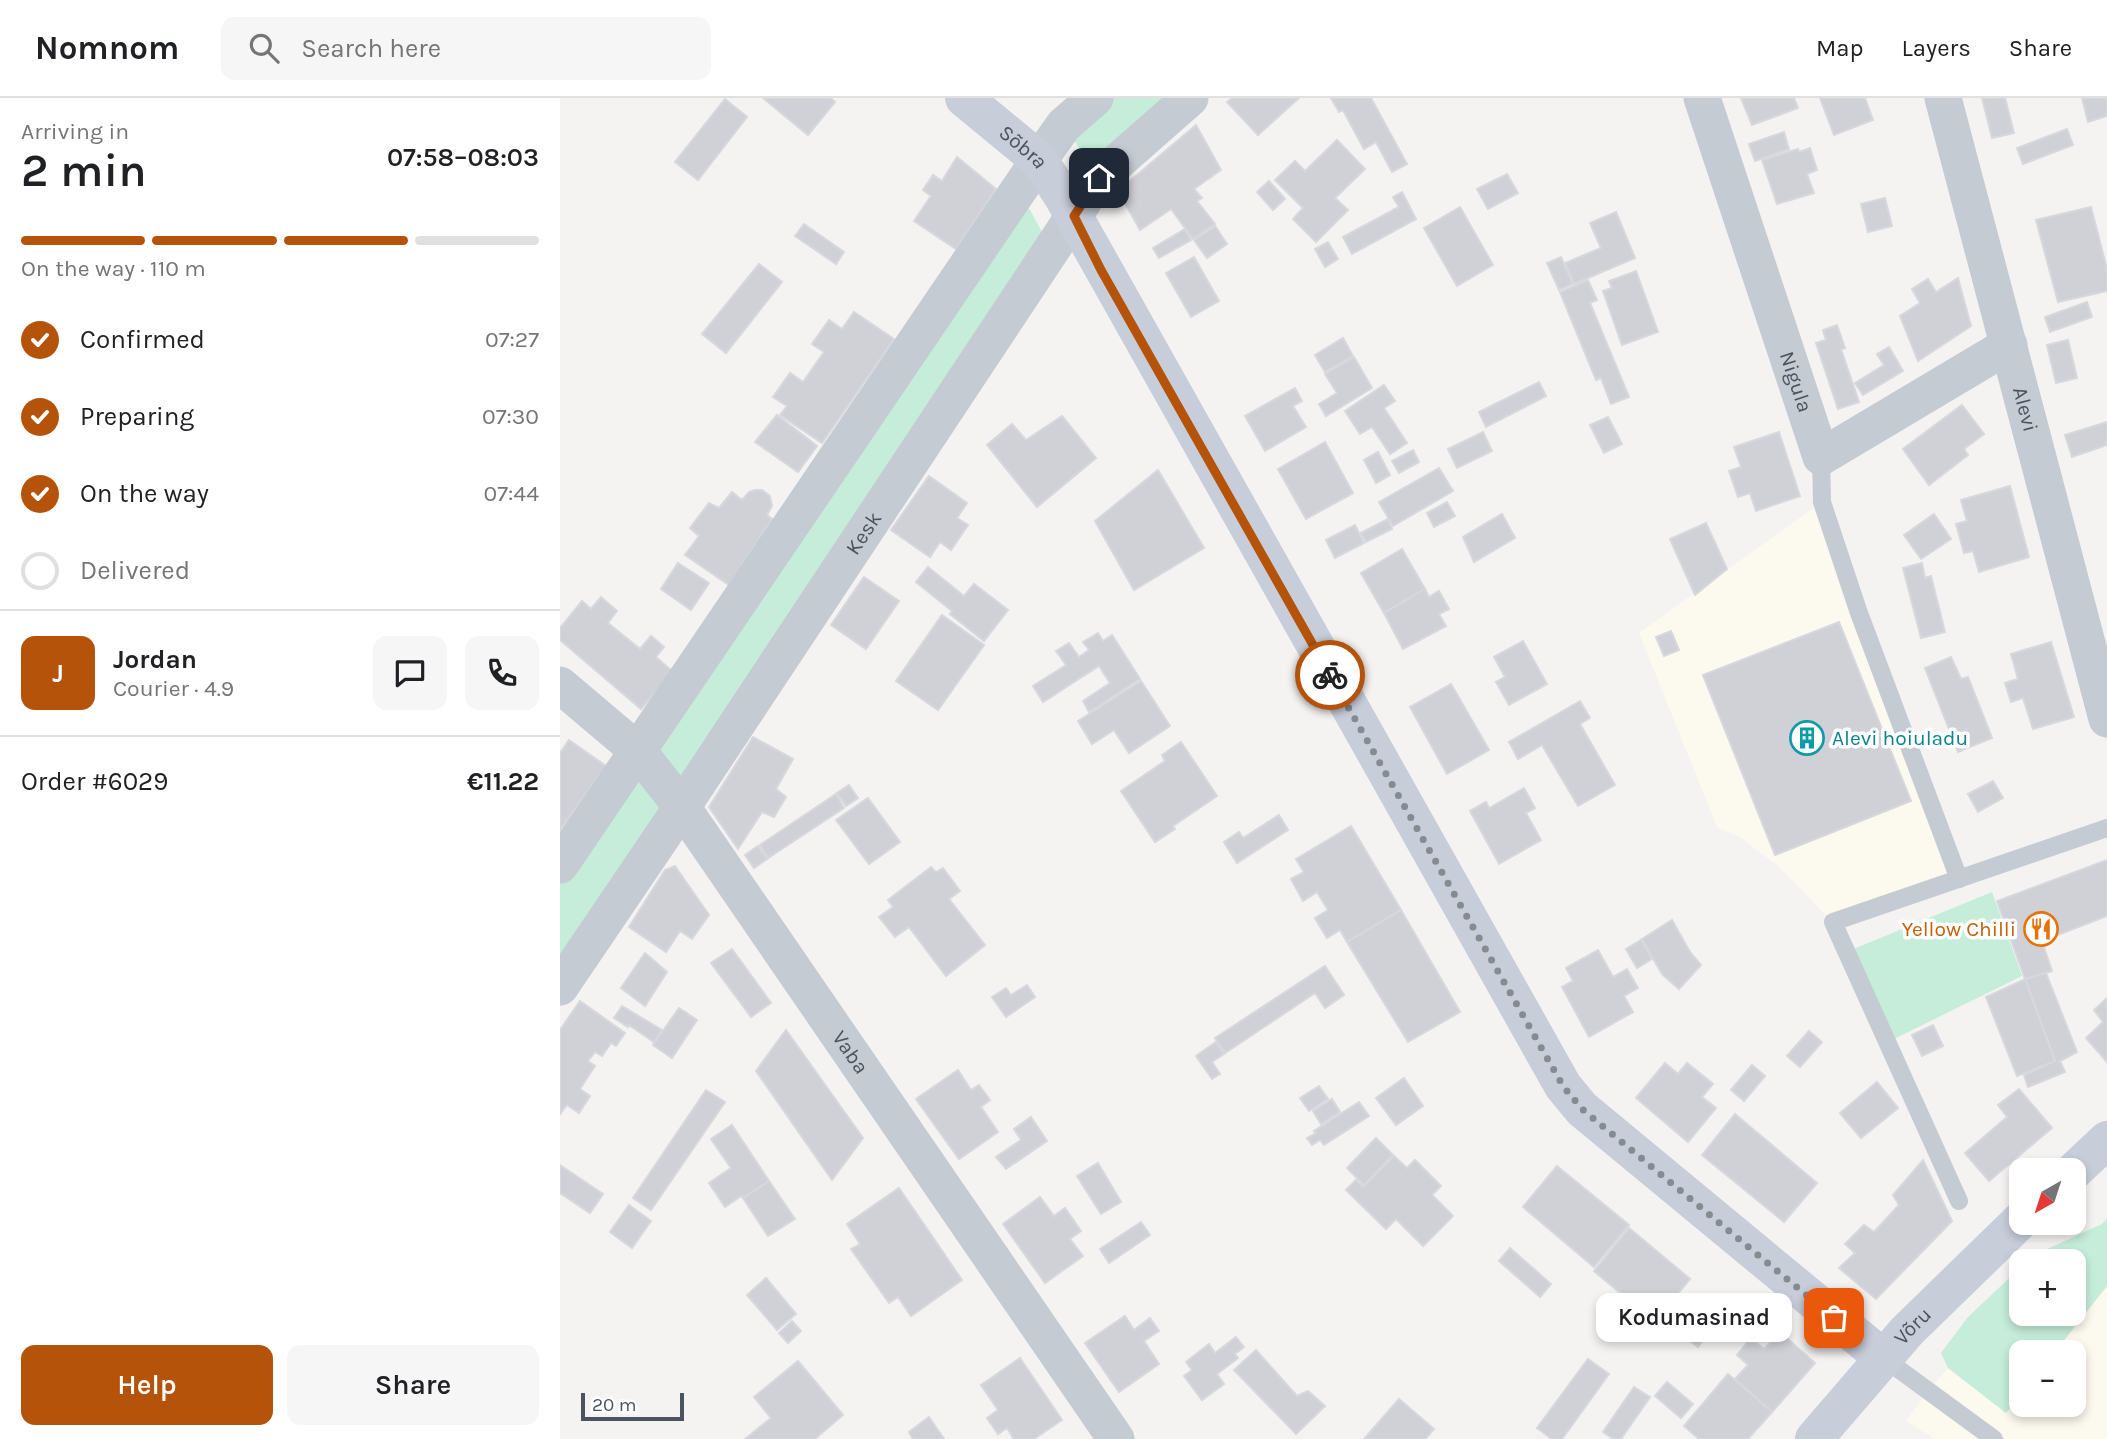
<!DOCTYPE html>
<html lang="en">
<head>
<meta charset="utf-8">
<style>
	:root { --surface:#fff; --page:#f6f6f6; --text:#202124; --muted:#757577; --line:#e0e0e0; --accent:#b45309 }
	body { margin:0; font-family:Karla,sans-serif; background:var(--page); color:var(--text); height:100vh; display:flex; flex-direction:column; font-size:26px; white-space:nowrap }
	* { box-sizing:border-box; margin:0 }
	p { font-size:23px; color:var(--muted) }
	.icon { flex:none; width:38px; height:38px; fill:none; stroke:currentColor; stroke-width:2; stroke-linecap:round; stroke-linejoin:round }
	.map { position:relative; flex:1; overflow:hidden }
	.side { display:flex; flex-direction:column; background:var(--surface); width:560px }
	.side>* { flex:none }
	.needle { width:46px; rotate:219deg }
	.controls { position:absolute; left:1449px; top:1060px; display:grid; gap:14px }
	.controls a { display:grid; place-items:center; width:77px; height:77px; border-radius:14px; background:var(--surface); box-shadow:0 4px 10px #0003; font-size:35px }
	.scale { position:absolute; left:21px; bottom:18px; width:103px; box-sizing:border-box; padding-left:7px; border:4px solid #4b535f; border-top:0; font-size:19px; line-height:24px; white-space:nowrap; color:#4b535f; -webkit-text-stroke:5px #fff; paint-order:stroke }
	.pin { position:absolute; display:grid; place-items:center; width:60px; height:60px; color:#fff; margin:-30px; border-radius:14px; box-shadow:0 4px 10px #0006 }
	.courier { position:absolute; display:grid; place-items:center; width:70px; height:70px; margin:-35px; border:5px solid #b45309; border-radius:50%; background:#fff; color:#222; box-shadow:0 2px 9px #0007 }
	.bubble { position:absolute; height:49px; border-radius:14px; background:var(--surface); box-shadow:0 4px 10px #0003; font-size:23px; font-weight:600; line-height:49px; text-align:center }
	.overview em { font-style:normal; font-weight:600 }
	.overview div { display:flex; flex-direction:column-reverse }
	.overview { display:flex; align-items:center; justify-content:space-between; height:119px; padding:0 21px }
	h1 { font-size:46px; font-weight:600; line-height:52px }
	.bar { display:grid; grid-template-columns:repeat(4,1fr); gap:10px 7px; align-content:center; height:84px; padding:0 21px }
	.bar i { height:9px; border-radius:5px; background:var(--line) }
	.bar .selected { background:var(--accent) }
	.bar p { grid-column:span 4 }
	.line { display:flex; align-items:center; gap:18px; padding:0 21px; border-top:2px solid var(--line) }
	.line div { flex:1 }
	.round { display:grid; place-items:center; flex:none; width:74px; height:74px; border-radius:14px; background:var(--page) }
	ol { padding:0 21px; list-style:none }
	li { display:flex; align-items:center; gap:21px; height:77px }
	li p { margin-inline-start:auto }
	li .icon { padding:7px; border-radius:50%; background:var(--accent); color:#fff; stroke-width:4 }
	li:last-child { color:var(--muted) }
	li i { width:38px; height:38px; border:4px solid var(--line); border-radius:50% }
	.button { display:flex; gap:14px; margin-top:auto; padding:14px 21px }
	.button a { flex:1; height:80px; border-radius:14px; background:var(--accent); color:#fff; font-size:28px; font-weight:600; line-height:80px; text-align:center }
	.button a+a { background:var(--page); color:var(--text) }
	header { display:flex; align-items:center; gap:42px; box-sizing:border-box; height:98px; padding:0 35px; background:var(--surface); border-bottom:2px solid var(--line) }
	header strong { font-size:33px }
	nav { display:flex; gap:38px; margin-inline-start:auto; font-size:24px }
	.search { width:490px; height:63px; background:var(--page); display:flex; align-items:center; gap:18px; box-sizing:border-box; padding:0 24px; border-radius:14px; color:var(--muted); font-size:26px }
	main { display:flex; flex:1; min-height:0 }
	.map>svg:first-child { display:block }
</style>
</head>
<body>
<header>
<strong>Nomnom</strong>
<div class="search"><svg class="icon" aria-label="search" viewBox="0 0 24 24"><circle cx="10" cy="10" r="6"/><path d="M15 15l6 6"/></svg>Search here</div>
<nav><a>Map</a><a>Layers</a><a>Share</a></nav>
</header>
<main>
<section class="side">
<div class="overview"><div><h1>2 min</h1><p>Arriving in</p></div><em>07:58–08:03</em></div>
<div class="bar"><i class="selected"></i><i class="selected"></i><i class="selected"></i><i></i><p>On the way · 110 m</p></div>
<ol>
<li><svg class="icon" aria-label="check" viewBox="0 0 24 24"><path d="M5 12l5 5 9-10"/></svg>Confirmed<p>07:27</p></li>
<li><svg class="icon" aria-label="check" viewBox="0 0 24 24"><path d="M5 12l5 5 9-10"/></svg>Preparing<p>07:30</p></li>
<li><svg class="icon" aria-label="check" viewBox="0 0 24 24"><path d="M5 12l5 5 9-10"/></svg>On the way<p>07:44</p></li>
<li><i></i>Delivered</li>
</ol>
<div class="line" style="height:126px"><b class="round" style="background:var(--accent);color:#fff">J</b><div><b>Jordan</b><p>Courier · 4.9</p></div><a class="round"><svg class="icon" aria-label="chat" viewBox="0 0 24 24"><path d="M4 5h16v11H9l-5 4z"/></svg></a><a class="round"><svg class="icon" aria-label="phone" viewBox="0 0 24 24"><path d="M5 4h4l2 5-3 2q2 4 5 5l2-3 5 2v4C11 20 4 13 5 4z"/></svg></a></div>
<div class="line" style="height:91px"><div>Order #6029</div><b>€11.22</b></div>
<div class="button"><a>Help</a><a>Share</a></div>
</section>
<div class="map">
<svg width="1547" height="1341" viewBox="0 0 1547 1341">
	<rect width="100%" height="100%" fill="#f4f3f2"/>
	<g fill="#fcf9ef">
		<path d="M1262 404 1399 781 1273 824 1219 769 1180 739 1157 729 1079 535Z"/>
		<path d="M1547 1188V1341H1375L1346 1323 1368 1293 1388 1270 1446 1315 1461 1296V1307H1514V1255H1494Z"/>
	</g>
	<g fill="#c5edd9">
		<path d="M535 0H630L539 80 504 27Z"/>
		<path d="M455 97 470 112 482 134 0 889V767Z"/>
		<path d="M1432 794 1462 878 1332 942 1291 852Z"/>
		<path d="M1547 1120V1188L1494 1255H1461V1296L1446 1315 1388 1270 1381 1255 1408 1219 1461 1169V1216H1514V1164H1466L1472 1158 1542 1126Z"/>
	</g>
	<g fill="#d0d1d6" stroke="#d7d8dd" stroke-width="2">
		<path d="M203 0H271L275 4 248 37Z"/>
		<path d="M672 0H739L698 37 667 4Z"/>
		<path d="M771 0H811L847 66 832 74 816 44 804 51 783 12 779 14Z"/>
		<path d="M1181 0H1234L1238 10 1192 27Z"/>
		<path d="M1260 0H1305L1313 22 1274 37Z"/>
		<path d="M1422 0H1445L1454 35 1432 40Z"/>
		<path d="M1522 0H1547V18L1528 24Z"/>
		<path d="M165 1 187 19 138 82 115 64Z"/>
		<path d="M636 27 661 72 634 91 642 100 637 103 655 126 633 141 611 111 580 132 558 93Z"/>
		<path d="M1507 31 1513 47 1463 66 1457 50Z"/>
		<path d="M1224 34 1229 51 1195 63 1189 46Z"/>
		<path d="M777 42 805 71 775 100 788 112 756 144 733 121 743 110 715 82 735 63 745 73Z"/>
		<path d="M1250 50 1257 72 1247 76 1254 95 1217 106 1202 62 1238 51 1239 54Z"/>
		<path d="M397 59 436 91 396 151 354 123 371 98 363 92 373 77 382 83Z"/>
		<path d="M947 76 958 95 928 111 917 91Z"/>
		<path d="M709 83 725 101 713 112 697 94Z"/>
		<path d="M842 94 856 121 792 156 783 139 839 109 833 99Z"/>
		<path d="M1325 100 1332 128 1308 134 1301 106Z"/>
		<path d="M900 109 933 167 897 188 864 130Z"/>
		<path d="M1531 109 1547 171V193L1498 204 1476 122Z"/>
		<path d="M1056 114 1075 160 1014 186 1005 165 1041 150 1030 125Z"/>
		<path d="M244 126 284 154 276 166 235 138Z"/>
		<path d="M655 128 667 146 647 160 634 142Z"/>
		<path d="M625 131 631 142 599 160 593 150Z"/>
		<path d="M768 144 778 161 765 169 755 151Z"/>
		<path d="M634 159 659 203 631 219 606 175Z"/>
		<path d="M1001 159 1013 186 999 192 987 165Z"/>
		<path d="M199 166 222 184 166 255 142 236Z"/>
		<path d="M1076 173 1098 234 1062 247 1043 193 1052 190 1049 183Z"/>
		<path d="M1398 180 1411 228 1358 263 1340 218 1360 205 1352 191 1368 181 1376 194Z"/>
		<path d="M1028 182 1037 202 1030 205 1069 299 1051 306 1041 280 1036 282 1000 194Z"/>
		<path d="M1527 204 1532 219 1490 234 1485 219Z"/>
		<path d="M294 214 334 241 262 345 220 317 227 308 213 299 230 275 243 284 264 254 252 246 269 222 282 231Z"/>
		<path d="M1277 227 1285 250 1281 251 1299 304 1278 311 1256 245 1266 242 1263 232Z"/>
		<path d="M783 240 793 258 765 274 755 257Z"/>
		<path d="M1508 242 1517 280 1496 285 1487 247Z"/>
		<path d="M1329 249 1343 273 1303 297 1295 285 1324 267 1317 256Z"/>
		<path d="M794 259 812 290 766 318 759 306 777 295 765 276Z"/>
		<path d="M979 284 986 298 926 329 919 314Z"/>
		<path d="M824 287 835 303 824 310 847 345 830 356 812 329 800 336 785 313Z"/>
		<path d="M735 290 742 303 733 308 746 329 705 353 685 318Z"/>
		<path d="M1402 307 1424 336 1404 351 1408 357 1369 387 1343 351Z"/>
		<path d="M217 317 257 348 238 374 195 344Z"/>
		<path d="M502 318 536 360 477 409 427 347 452 326 466 342Z"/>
		<path d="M1048 319 1062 346 1044 355 1030 327Z"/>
		<path d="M1547 324V347L1512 359 1505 337Z"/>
		<path d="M923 334 932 353 897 370 888 351Z"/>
		<path d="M1219 334 1240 398 1196 413 1190 395 1178 399 1169 373 1181 369 1174 349Z"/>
		<path d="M765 344 793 395 746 421 718 371Z"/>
		<path d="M853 352 859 364 839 375 832 363Z"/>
		<path d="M818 354 830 377 816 385 804 362Z"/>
		<path d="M879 370 893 393 833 428 819 404Z"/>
		<path d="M598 372 644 450 574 492 535 423Z"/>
		<path d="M369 378 407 405 397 420 408 427 391 452 380 444 370 459 331 432Z"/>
		<path d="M1450 388 1469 459 1419 474 1413 453 1404 455 1396 426 1407 423 1401 402Z"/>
		<path d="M195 392H202L210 398 212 408 207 417 212 421 169 487 125 457 139 438 130 430 149 405 159 410 172 394 182 402 189 394Z"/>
		<path d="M887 404 895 418 874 429 867 415Z"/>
		<path d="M942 416 955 440 914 464 903 439Z"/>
		<path d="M1374 416 1391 441 1361 461 1344 437Z"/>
		<path d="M828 421 832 431 806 444 801 435Z"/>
		<path d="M1146 425 1167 471 1135 497 1110 441Z"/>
		<path d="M795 427 804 445 775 460 766 442Z"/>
		<path d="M842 451 865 491 824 515 801 475Z"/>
		<path d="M118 465 149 485 131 512 101 491Z"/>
		<path d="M1362 465 1365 480 1371 478 1385 534 1361 540 1343 470Z"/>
		<path d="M368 469 404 498 414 486 448 512 424 543 390 516 392 513 356 484Z"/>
		<path d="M304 479 339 503 306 551 271 527Z"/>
		<path d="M865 491 869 499 879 493 889 511 879 516 886 528 843 551 824 515Z"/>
		<path d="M41 499 57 513 48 525 80 551 91 538 104 549 96 559 113 574 81 611 0 542V530L22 503 31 511Z"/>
		<path d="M382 517 424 547 378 612 336 583Z"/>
		<path d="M1279 524 1351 703 1215 757 1143 577Z"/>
		<path d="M1111 533 1119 552 1104 558 1096 539Z"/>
		<path d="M538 535 543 543 552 537 580 581 529 614 523 603 550 585 539 568 483 604 473 588 506 567 496 553 509 545 519 559 529 552 523 544Z"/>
		<path d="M963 543 987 586 949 607 936 584 945 579 934 559Z"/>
		<path d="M1491 544 1514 619 1473 631 1463 600 1451 604 1445 585 1458 581 1451 556Z"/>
		<path d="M1391 559 1401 581 1408 579 1432 640 1398 654 1365 570Z"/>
		<path d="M581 583 610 628 569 655 554 632 532 646 518 623Z"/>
		<path d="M891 586 929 652 887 676 850 609Z"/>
		<path d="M1020 603 1030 620 1020 626 1055 687 1018 708 982 647 958 661 949 644Z"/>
		<path d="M193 639 233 661 216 691 226 699 214 719 202 714 178 751 149 709Z"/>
		<path d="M9 642 46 668 0 732V655Z"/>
		<path d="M621 644 657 698 613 728 615 731 595 744 561 693 605 663 602 657Z"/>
		<path d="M1433 683 1443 700 1418 714 1408 696Z"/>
		<path d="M289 687 298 700 286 708 277 695Z"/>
		<path d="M964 690 975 710 966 715 981 742 939 766 910 713 926 704 929 710Z"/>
		<path d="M276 696 284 710 208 760 200 747Z"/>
		<path d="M308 700 340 744 309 766 276 722Z"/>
		<path d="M719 717 728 732 677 765 664 744 679 734 683 740Z"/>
		<path d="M791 728 841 812 787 844 780 832 767 840 755 820 768 812 757 794 743 803 731 781 744 774 736 761Z"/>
		<path d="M198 748 207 761 194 770 185 757Z"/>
		<path d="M1547 762V818L1482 843 1492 873 1465 881 1437 803Z"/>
		<path d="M115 768 149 817 132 841 120 833 106 854 69 829 105 772Z"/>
		<path d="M371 769 376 774 383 770 400 793 389 801 425 847 386 878 349 829 335 839 319 819 333 809 328 802Z"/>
		<path d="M841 812 900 914 848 944 787 844Z"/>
		<path d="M1112 822 1130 854 1141 867 1119 891 1102 876 1082 841Z"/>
		<path d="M1081 842 1092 861 1077 870 1066 851Z"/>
		<path d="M172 851 211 905 191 919 151 865Z"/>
		<path d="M1038 852 1053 879 1067 871 1078 890 1064 898 1073 914 1029 939 1002 889 1013 883 1006 870Z"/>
		<path d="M85 855 107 874 85 908 61 890Z"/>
		<path d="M765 868 784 897 765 910 755 895 665 955 655 940Z"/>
		<path d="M1486 875 1517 954 1500 963 1505 974 1468 989 1464 977 1495 963 1465 881Z"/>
		<path d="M1465 881 1495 963 1457 978 1426 899Z"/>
		<path d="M467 887 475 899 446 919 432 899 446 890 451 897Z"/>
		<path d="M1547 900V964L1526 940 1543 924 1534 912Z"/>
		<path d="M20 903 65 935 56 948 51 945 42 958 35 954 28 963 35 968 20 991 30 998 19 1015 7 1007 0 1016V932Z"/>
		<path d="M62 908 102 932 94 944 69 927 68 929 54 920Z"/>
		<path d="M119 910 137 922 112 960 93 947Z"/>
		<path d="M1373 927 1383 948 1362 958 1352 937Z"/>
		<path d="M226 932 303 1040 272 1082 196 973Z"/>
		<path d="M1249 933 1262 944 1240 969 1227 958Z"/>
		<path d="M656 944 664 956 652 964 660 976 652 981 636 958Z"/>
		<path d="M1105 965 1118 976 1127 965 1153 986 1142 999 1156 1010 1128 1044 1076 1000Z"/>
		<path d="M1192 967 1205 978 1184 1003 1171 992Z"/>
		<path d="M398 972 411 992 419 987 430 1002 421 1009 438 1034 399 1061 356 1001Z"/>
		<path d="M844 980 863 1008 836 1027 816 1000Z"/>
		<path d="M1317 984 1338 1010 1301 1040 1280 1015Z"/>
		<path d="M759 988 768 1001 749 1013 740 1000Z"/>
		<path d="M1459 991 1492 1030 1429 1083 1405 1055 1447 1019 1438 1007Z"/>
		<path d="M146 992 165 1004 91 1112 73 1100Z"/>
		<path d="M772 1001 780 1014 761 1026 753 1013Z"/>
		<path d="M799 1004 809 1018 764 1047 760 1042 752 1047 747 1040 756 1035 754 1033Z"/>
		<path d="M1175 1016 1257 1085 1224 1124 1142 1057Z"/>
		<path d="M471 1019 487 1043 446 1071 436 1059 461 1042 454 1031Z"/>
		<path d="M172 1027 209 1083 183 1100 181 1098 165 1109 149 1085 171 1070 151 1041Z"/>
		<path d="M816 1040 833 1057 804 1087 787 1070Z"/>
		<path d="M834 1058 847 1070 855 1062 881 1088 872 1097 893 1118 863 1148 836 1121 826 1131 786 1092 796 1082 803 1089Z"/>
		<path d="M1363 1062 1392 1123 1316 1201 1279 1170 1295 1155 1285 1146 1304 1127 1314 1134 1339 1107 1333 1097Z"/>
		<path d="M538 1065 561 1104 541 1116 517 1078Z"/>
		<path d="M0 1067 43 1096 30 1115 0 1095Z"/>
		<path d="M997 1068 1069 1127 1034 1169 963 1109Z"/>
		<path d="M209 1083 235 1121 208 1138 183 1100Z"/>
		<path d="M339 1090 402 1182 351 1218 338 1199 329 1205 291 1151 300 1146 287 1126Z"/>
		<path d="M480 1099 494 1118 505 1110 521 1133 510 1141 523 1158 485 1185 443 1126Z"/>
		<path d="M69 1107 91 1123 72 1150 50 1134Z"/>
		<path d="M581 1124 590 1137 549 1165 540 1151Z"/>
		<path d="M1069 1130 1130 1181 1095 1224 1034 1173Z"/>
		<path d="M950 1150 991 1186 980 1199 939 1163Z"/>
		<path d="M206 1180 236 1216 217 1232 187 1197Z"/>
		<path d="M565 1218 574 1232 590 1220 599 1233 584 1243 599 1266 559 1294 525 1245Z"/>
		<path d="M1129 1220 1148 1236 1138 1249 1118 1233Z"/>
		<path d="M232 1223 241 1233 228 1245 219 1235Z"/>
		<path d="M1220 1234 1255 1265 1212 1314 1175 1281 1188 1267 1177 1257 1191 1240 1204 1251Z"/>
		<path d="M676 1239 684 1249 675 1256 678 1260 657 1276 664 1286 642 1302 624 1278 632 1272 626 1264 649 1246 655 1255Z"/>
		<path d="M696 1252 737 1298 748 1293 765 1308 736 1336 674 1272Z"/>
		<path d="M460 1260 502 1322 474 1341H454L447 1330 438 1336 427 1320 438 1312 421 1287Z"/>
		<path d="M1028 1261 1049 1276 1002 1341H992L977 1330Z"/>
		<path d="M238 1263 283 1317 255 1341H185L211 1320 194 1299Z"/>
		<path d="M1168 1276 1212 1314 1188 1341H1139L1124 1328Z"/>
		<path d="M1107 1284 1133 1306 1121 1320 1095 1298Z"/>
		<path d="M1074 1289 1090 1299 1061 1341H1053L1043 1334Z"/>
		<path d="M839 1301 874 1331 865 1341H804Z"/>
		<path d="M369 1319 384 1341H353L349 1334Z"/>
	</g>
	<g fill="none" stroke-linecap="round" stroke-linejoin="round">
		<g stroke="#c4cbd2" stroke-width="18">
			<path d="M1261 359 1262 404 1299 515 1399 781"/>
			<path d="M1399 1103 1273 824 1547 730"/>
			<path d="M1322 1259 1434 1341"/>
		</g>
		<g stroke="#c4cbd2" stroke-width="37">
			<path id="s1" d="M1142 0 1261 359 1449 247"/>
			<path id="s2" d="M1383 0 1547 621"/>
			<path id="s3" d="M0 587 78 653 122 709 556 1341"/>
			<path d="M0 767 479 62 504 27 535 0"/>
			<path id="s4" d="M0 889 122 709 539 80 630 0"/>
		</g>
		<g stroke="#c7cdd9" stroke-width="38">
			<path id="s5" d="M404 0 479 62 503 99 1003 988 1022 1011 1322 1259"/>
			<path d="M1514 1073 1547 1042"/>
			<path id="s6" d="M1254 1341 1347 1233 1461 1122"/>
		</g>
	</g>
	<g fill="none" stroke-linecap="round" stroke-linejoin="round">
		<path stroke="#868b92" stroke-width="7" stroke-dasharray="0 12.6" d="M770 577 1003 988 1022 1011 1274 1220"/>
		<path stroke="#b45309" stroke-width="9" d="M539 80 514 118 541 172 770 577"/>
	</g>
	<defs>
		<g id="building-ring" transform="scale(1.75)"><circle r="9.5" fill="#fff" stroke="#0f9aa8" stroke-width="1.5"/><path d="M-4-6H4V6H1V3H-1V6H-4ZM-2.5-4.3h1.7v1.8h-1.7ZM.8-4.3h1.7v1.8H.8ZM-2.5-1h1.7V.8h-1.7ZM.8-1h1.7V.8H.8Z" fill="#0f9aa8"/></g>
		<g id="restaurant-ring" transform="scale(1.75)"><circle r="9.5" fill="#fff" stroke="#e8710a" stroke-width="1.5"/><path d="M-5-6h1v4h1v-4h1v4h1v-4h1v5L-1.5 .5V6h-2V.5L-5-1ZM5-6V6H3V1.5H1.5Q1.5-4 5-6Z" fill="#e8710a"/></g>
	</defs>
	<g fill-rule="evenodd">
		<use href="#building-ring" x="1247" y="640"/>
		<use href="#restaurant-ring" x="1481" y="831"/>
	</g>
	<g text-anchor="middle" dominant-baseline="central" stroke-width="7" stroke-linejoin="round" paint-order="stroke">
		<g font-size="21" fill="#4b535f" stroke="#fff">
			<text stroke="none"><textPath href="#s5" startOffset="77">Sõbra</textPath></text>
			<text stroke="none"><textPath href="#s1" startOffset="299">Nigula</textPath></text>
			<text stroke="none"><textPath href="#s2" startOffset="322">Alevi</textPath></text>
			<text stroke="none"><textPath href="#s4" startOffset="546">Kesk</textPath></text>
			<text stroke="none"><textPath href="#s3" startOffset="471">Vaba</textPath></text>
			<text stroke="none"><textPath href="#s6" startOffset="150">Võru</textPath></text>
		</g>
		<g font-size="21" fill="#0d838f" stroke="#fff" text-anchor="start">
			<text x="1272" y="640">Alevi hoiuladu</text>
		</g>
		<g font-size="21" fill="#c56008" stroke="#fff" text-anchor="end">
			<text x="1456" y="831">Yellow Chilli</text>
		</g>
	</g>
</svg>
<div class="controls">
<a><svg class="needle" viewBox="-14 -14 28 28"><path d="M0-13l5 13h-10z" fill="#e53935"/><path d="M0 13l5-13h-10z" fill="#757577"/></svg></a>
<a>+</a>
<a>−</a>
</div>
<div class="scale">20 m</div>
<div class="pin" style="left:1274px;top:1220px;background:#ea580c"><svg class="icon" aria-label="bag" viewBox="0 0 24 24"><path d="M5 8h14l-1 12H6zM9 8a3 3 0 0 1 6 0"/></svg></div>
<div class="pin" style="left:539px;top:80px;background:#1f2937"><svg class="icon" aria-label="home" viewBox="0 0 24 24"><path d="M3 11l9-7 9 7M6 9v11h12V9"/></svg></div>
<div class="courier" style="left:770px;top:577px"><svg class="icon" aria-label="bike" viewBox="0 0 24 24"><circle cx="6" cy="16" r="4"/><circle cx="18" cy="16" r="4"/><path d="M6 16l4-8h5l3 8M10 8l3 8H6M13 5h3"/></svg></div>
<div class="bubble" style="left:1036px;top:1195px;width:196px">Kodumasinad</div>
</div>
</main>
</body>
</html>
